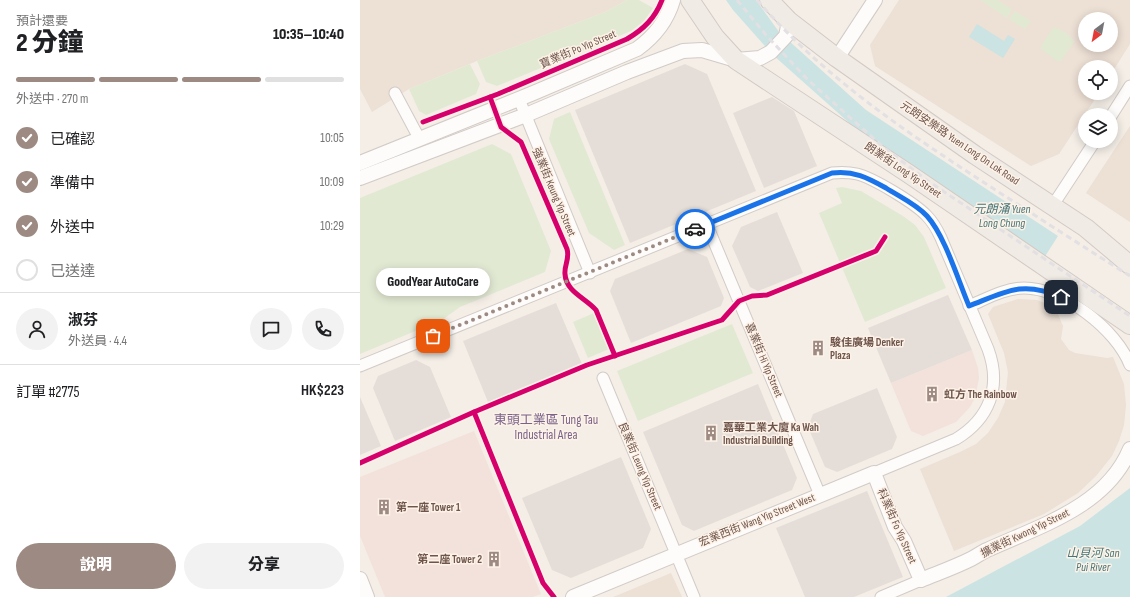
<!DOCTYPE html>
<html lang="zh-TW">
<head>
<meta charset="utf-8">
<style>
	:root { --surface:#fff; --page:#f2f2f2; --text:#202124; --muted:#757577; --line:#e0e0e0; --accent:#9d8a82 }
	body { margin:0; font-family:"Sofia Sans Condensed","Noto Sans TC",sans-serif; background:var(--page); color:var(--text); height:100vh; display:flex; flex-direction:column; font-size:15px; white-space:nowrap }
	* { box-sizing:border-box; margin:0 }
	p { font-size:13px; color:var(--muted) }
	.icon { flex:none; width:22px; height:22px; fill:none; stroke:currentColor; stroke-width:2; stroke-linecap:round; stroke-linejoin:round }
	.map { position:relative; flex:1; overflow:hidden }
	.details { display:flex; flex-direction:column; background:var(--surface); width:360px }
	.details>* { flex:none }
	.needle { width:26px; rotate:212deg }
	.controls { position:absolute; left:718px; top:12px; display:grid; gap:8px }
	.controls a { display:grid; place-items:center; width:40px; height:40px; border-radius:50%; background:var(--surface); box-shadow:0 2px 10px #0003; font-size:20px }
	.pin { position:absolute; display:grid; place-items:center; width:34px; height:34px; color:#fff; margin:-17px; border-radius:8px; box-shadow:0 2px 6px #0006 }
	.courier { position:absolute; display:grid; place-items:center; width:40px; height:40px; margin:-20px; border:3px solid #1a73e8; border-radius:50%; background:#fff; color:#222; box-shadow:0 1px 5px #0007 }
	.bubble { position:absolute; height:28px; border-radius:14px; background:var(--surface); box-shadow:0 2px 10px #0003; font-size:13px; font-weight:800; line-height:28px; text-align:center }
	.headline em { font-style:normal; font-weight:800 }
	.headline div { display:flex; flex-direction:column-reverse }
	.headline { display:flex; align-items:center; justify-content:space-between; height:68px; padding:0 16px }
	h1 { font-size:26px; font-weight:800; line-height:30px }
	.bar { display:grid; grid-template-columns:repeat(4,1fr); gap:6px 4px; align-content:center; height:48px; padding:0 16px }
	.bar i { height:5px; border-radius:3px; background:var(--line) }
	.bar .current { background:var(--accent) }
	.bar p { grid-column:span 4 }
	.line { display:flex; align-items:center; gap:10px; padding:0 16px; border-top:1px solid var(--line) }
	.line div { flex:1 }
	.round { display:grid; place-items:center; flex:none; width:42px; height:42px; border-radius:21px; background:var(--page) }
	ol { padding:0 16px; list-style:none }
	li { display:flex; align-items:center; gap:12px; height:44px }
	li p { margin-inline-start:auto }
	li .icon { padding:4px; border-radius:50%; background:var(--accent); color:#fff; stroke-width:4 }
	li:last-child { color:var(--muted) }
	li i { width:22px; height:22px; border:2px solid var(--line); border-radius:50% }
	.action { display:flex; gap:8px; margin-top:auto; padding:8px 16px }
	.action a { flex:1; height:46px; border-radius:24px; background:var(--accent); color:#fff; font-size:16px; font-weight:800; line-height:46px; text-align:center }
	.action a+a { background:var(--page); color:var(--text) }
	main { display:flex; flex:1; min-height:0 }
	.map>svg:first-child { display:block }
</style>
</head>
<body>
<main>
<section class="details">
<div class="headline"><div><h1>2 分鐘</h1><p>預計還要</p></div><em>10:35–10:40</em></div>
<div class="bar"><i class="current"></i><i class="current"></i><i class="current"></i><i></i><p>外送中 · 270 m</p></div>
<ol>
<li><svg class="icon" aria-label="check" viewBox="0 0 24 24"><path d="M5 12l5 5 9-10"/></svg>已確認<p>10:05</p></li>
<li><svg class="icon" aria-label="check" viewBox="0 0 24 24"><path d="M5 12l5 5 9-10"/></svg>準備中<p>10:09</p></li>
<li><svg class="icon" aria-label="check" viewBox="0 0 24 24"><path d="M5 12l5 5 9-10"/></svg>外送中<p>10:29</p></li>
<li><i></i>已送達</li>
</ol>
<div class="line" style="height:72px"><a class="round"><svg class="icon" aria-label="person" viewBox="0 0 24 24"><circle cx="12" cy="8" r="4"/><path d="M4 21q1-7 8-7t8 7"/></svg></a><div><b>淑芬</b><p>外送員 · 4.4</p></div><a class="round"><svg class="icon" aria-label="chat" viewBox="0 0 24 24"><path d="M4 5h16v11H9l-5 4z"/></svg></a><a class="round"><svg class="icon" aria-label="phone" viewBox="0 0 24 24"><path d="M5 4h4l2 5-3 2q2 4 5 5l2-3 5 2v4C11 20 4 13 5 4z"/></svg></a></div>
<div class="line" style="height:52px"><div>訂單 #2775</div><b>HK$223</b></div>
<div class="action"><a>說明</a><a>分享</a></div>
</section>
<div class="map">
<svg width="770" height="597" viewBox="0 0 770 597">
	<rect width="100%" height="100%" fill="#f4eee7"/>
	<g fill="#ede0d5" fill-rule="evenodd">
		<path d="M0 0H267L245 12 117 61 49 89 12 112 0 89Z"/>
		<path d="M539 0H770V44L751 74V67H725V93H739L699 154 671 166 515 66 510 45ZM725 19H751V45H725Z"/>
		<path d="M770 126V222L726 193Z"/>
		<path d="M658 299 677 300 695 307 703 326 701 339 709 350 715 353 747 358 753 357 764 384 766 405 764 425 759 441 752 456 736 476 718 493 684 514 594 551 560 469 600 452 616 444 628 433 638 418 645 402 648 372 644 353 628 314 633 307Z"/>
		<path d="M311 573 322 597H253L258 595Z"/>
	</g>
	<g fill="#f3e2db">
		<path d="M612 350 618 368 619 378 615 398 610 407 596 422 563 436 551 431 531 383Z"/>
		<path d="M114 431 181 594 173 597H25L0 536V477Z"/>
	</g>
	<g fill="#e5ded8">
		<path d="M325 64 347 74 396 191 270 243 215 110Z"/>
		<path d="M412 97 434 111 457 166 404 188 373 113Z"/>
		<path d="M417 212 443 273 398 291 390 287 372 246 381 227Z"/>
		<path d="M328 249 347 257 364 298 361 306 271 343 250 291 255 279Z"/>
		<path d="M588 295 612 350 531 383 508 328Z"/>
		<path d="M196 303 222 364 128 402 103 341Z"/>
		<path d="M56 360 70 367 91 417 35 441 13 388 18 376Z"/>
		<path d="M398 384 437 478 432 490 334 531 322 525 283 432Z"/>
		<path d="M517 388 537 437 532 449 477 472 465 467 448 427 453 414Z"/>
		<path d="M0 397 21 446 0 455Z"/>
		<path d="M261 457 291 529 283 548 211 578 192 570 162 498Z"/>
		<path d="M507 491 543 577 494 597H445L416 528Z"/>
	</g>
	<g fill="#e2e9d3">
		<path d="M267 0H279L293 8 284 21 271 31 137 86 126 82 117 61 245 12Z"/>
		<path d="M620 0H637L652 9 647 18Z"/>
		<path d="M655 11 671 21 665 29 649 19Z"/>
		<path d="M693 28C701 28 711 35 714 42L701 61H697L681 49 682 44Z"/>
		<path d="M110 64 120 84 116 94 66 115 59 111 49 89Z"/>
		<path d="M210 112 265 245 254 250 229 233 189 139 194 119Z"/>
		<path d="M132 144 151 154 191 251 185 272 100 307 82 320 0 354V198Z"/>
		<path d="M482 187 501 191 543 216 555 225 564 237 586 288 505 322 459 213 482 203 476 188Z"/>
		<path d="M234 313 249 349 228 358 213 322Z"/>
		<path d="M372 324 393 373 278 421 257 371Z"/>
	</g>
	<g fill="#cbe3e2">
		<path d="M366 0H396L419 32 506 110 698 236 684 258 638 230 495 128 413 55 373 10Z"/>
		<path d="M617 24 644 41 648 35 655 39 643 58 609 37Z"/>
		<path d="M770 488V597H586L720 526Z"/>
	</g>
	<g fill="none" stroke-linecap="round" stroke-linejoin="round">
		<g stroke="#d2cbc6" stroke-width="13">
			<g id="minor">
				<path d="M35 93 59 138"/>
				<path d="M159 99 230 273"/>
				<path d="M751 116 770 86"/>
				<path d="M693 205 735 141"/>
				<path d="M347 225 460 495"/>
				<path d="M609 306C626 299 645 288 664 288 703 288 756 329 770 365"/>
				<path d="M0 366 472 173C481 172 488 172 497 174 513 178 553 202 566 215 572 221 577 229 581 238L628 349C642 387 629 419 596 439L514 473"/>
				<path d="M243 378 334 597"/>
				<path d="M521 597 561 580"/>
			</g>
		</g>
		<g stroke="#d2cbc6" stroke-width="16">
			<g id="tertiary">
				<path d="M477 58 515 0"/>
				<path d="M0 163 171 94 277 49C295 36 307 21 313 0"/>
				<path d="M0 178 166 115 267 72 323 51 342 50 376 60 400 58 411 52 426 36 429 21"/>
				<path d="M0 579 7 597"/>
				<path d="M213 597 514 473 535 527 544 541 561 580C578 573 595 567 611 559 617 556 622 552 627 550 679 526 746 507 770 449"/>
			</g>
		</g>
		<g stroke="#d3c9c5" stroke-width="20">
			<g id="primary">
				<path d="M330 0 355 37 376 60 549 174 770 325"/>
				<path d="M409 0 429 21 477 58 615 155 726 228 770 265"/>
			</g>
		</g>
		<use href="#minor" stroke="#fdfcfb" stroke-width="11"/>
		<use href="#tertiary" stroke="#fdfcfb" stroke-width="14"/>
		<use href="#primary" stroke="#f0ebe4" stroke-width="18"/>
		<g stroke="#e3e0e3" stroke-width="3" stroke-dasharray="6 4" stroke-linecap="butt">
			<path d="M377 0 406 35 448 80 522 146 568 181 770 316"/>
			<path d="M397 0C460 73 537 126 617 178 668 211 719 244 770 276"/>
		</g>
		<g stroke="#fdf2e7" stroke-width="8">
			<g id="cycleway">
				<path d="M130 97 141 127 161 142 207 249C210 259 204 265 205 274 206 292 226 298 236 310L255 356"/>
				<path d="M63 122 138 94 267 39C284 29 295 18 302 0"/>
				<path d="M114 412 183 583 194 597"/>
				<path d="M0 463 114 412 227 365 362 320 379 301 392 296 407 295 516 251 525 237"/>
			</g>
		</g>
		<use href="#cycleway" stroke="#d6006c" stroke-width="5"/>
	</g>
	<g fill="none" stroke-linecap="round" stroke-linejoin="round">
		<path stroke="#9d8a82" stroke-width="4" stroke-dasharray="0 7.2" d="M73 336 335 229"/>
		<path stroke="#1a73e8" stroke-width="5" d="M335 229 472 173C493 170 508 178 526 188 540 197 556 204 567 216 585 236 598 280 609 306 645 292 662 280 701 297"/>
	</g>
	<defs>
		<g id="building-bare" transform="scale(1.2)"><path d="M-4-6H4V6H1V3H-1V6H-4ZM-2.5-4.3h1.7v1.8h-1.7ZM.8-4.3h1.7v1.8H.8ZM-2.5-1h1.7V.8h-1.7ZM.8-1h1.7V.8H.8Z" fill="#9d8a82" stroke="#fdf2e7" stroke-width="2.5" paint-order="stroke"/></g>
	</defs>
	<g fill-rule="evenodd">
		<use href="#building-bare" x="458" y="348"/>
		<use href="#building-bare" x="572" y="394"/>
		<use href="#building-bare" x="351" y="433"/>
		<use href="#building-bare" x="24" y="507"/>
		<use href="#building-bare" x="134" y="559"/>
	</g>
	<g text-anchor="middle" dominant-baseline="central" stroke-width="3" stroke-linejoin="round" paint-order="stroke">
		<g font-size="11" fill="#6e544b" stroke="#fdf2e7">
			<text transform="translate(218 49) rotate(-23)">寶業街 Po Yip Street</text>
			<text transform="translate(600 143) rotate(34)">元朗安樂路 Yuen Long On Lok Road</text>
			<text transform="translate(543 170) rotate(34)">朗業街 Long Yip Street</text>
			<text transform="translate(194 192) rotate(67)">強業街 Keung Yip Street</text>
			<text transform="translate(404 360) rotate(67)">喜業街 Hi Yip Street</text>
			<text transform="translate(280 466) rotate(67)">良業街 Leung Yip Street</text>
			<text transform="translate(397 520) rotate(-22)">宏業西街 Wang Yip Street West</text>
			<text transform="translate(537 526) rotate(66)">科業街 Fo Yip Street</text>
			<text transform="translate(665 533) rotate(-26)">擴業街 Kwong Yip Street</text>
		</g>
		<g font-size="11" font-weight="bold" fill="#6e544b" stroke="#fdf2e7" text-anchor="start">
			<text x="470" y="342">駿佳廣場 Denker<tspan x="470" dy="13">Plaza</tspan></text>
			<text x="584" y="394">虹方 The Rainbow</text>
			<text x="363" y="427">嘉華工業大廈 Ka Wah<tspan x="363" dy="13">Industrial Building</tspan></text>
			<text x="36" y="507">第一座 Tower 1</text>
			<text x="122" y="559" text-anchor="end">第二座 Tower 2</text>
		</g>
		<g font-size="12" font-style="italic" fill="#447578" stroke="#fdf2e7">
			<text x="642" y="209">元朗涌 Yuen<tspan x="642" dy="14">Long Chung</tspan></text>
			<text x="733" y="553">山貝河 San<tspan x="733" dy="14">Pui River</tspan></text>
		</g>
		<g font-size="13" fill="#7a638a" stroke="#fdf2e7">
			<text x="186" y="420">東頭工業區 Tung Tau<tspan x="186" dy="15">Industrial Area</tspan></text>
		</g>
	</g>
</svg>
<div class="controls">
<a><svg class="needle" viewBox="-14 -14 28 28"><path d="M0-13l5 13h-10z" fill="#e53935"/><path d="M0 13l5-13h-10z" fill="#757577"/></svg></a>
<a><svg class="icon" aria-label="locate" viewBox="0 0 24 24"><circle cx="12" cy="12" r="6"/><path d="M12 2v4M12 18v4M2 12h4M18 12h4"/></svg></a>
<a><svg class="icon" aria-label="layers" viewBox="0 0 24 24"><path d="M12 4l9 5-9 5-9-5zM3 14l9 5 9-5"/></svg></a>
</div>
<div class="pin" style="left:73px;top:336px;background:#ea580c"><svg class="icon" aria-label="bag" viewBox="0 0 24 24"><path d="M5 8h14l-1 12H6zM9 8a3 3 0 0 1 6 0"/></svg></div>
<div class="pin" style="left:701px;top:297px;background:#1f2937"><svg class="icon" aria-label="home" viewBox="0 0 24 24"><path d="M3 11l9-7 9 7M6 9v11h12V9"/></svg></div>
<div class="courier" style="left:335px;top:229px"><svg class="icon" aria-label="car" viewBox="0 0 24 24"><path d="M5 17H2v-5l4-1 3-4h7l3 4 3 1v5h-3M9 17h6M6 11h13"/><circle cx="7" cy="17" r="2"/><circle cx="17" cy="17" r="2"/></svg></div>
<div class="bubble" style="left:16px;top:268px;width:114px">GoodYear AutoCare</div>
</div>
</main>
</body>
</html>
